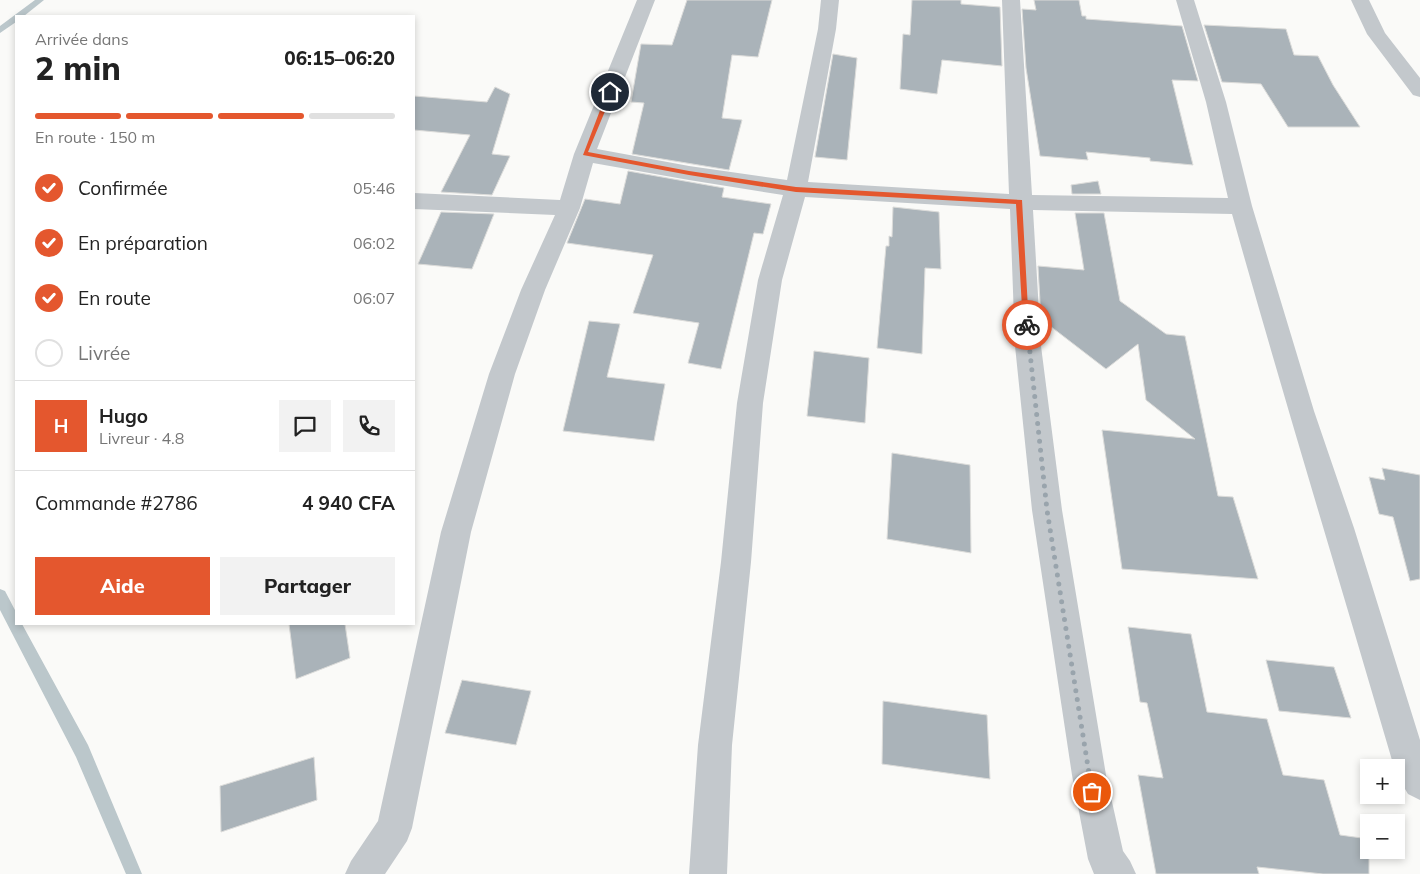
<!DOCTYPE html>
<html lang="fr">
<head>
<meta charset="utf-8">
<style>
	:root { --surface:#fff; --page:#f2f2f2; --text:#222; --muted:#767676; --line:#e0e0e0; --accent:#e4572e }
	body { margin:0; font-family:Mulish,sans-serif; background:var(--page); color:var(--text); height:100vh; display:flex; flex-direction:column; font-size:19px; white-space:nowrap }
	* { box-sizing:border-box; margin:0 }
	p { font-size:16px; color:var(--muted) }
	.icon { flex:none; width:28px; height:28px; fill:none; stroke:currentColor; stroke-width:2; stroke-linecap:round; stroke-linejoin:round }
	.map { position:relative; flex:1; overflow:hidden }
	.drawer { position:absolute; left:15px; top:15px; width:400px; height:610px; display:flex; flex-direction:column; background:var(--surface); border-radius:0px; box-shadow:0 2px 8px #0003 }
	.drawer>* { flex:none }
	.buttons { position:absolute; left:1360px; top:759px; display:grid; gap:10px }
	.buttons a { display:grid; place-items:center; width:45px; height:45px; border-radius:0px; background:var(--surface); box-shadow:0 2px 8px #0003; font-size:25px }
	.pin { position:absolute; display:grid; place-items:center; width:42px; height:42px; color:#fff; margin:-21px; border:2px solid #fff; border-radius:50%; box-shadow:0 1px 5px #0007 }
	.courier { position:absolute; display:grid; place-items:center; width:50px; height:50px; margin:-25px; border:4px solid #e4572e; border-radius:50%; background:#fff; color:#222; box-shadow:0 1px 6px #0007 }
	.headline em { font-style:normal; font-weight:800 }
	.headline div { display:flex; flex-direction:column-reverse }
	.headline { display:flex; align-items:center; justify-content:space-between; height:85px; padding:0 20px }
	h1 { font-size:32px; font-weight:800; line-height:38px }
	.bar { display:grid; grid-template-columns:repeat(4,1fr); gap:8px 5px; align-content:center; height:60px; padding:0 20px }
	.bar i { height:6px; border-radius:4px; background:var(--line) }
	.bar .current { background:var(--accent) }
	.bar p { grid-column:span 4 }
	.line { display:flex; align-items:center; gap:12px; padding:0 20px; border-top:1px solid var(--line) }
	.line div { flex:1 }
	.round { display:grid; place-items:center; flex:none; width:52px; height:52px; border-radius:0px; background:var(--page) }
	ol { padding:0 20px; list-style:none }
	li { display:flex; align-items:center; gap:15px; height:55px }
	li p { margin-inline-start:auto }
	li .icon { padding:5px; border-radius:50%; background:var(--accent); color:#fff; stroke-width:4 }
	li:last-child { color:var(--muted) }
	li i { width:28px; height:28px; border:2px solid var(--line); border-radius:50% }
	.cta { display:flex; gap:10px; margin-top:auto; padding:10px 20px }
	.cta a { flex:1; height:58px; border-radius:0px; background:var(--accent); color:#fff; font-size:20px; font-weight:800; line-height:58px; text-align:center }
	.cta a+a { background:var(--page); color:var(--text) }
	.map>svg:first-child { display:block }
</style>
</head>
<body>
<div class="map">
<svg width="1420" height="874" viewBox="0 0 1420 874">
	<rect width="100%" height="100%" fill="#fafaf8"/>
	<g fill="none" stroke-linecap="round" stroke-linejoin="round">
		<g fill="#bbc7cb" fill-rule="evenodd">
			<path d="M35 0H44L24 16H16V22L0 33V26Z"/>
			<path d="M0 589 5 591 16 612V624H22L88 745 142 874H126L76 757 0 610Z"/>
		</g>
	</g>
	<g fill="#aab3b9" stroke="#dcdcda">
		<path d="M687 0H772L758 57 732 55 722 118 742 120 729 170 632 154 644 103 631 102 641 44 672 45Z"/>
		<path d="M912 0H961V4L1000 7 1002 66 942 60 937 94 900 89 903 34 910 35Z"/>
		<path d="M1034 0H1079L1082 16H1086V19L1182 26 1198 81 1172 80 1193 165 1150 161V158L1086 152 1088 160 1040 156 1026 68 1022 9 1036 10Z"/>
		<path d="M1204 25 1286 29 1294 55 1318 56 1333 85 1360 127H1288L1261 84 1222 82Z"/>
		<path d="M833 54 857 58 847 160 815 157Z"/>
		<path d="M495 87 510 94 492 154 510 156 492 195 441 192 470 135 414 130V96L487 102Z"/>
		<path d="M628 171 724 188 722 197 771 204 763 234 754 233 721 369 688 363 699 323 633 313 653 255 567 243 585 199 620 204Z"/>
		<path d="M1098 181 1101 194H1072L1071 185Z"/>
		<path d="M893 207 939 212 941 269 925 268 922 354 877 348 886 246H889V236L892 237Z"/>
		<path d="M441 212 494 214 472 269 418 264Z"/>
		<path d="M1075 213H1104L1120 301 1166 334 1185 336 1218 496 1233 497 1258 579 1122 569 1102 430 1195 439 1146 400 1138 344 1106 369 1041 319 1038 266 1084 270Z"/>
		<path d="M589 321 620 324 607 377 665 384 654 441 563 431Z"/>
		<path d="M814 351 869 358 865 423 807 416Z"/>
		<path d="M892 453 970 465 971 553 887 539Z"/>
		<path d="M1382 468 1420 475V579L1410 581 1393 517 1379 514 1369 477 1385 480Z"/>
		<path d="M289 624H345L350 658 296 679Z"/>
		<path d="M1128 627 1191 634 1207 712 1267 719 1283 775 1324 780 1340 835 1369 839V874H1323L1257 867 1259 874H1156L1138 775 1163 778 1147 703 1140 702Z"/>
		<path d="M1266 660 1334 667 1351 718 1279 711Z"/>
		<path d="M462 680 531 691 516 745 445 733Z"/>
		<path d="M883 701 987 715 990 779 882 764Z"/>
		<path d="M314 757 317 800 221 832 220 786Z"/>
	</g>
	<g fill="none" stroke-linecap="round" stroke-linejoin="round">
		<g fill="#c3c8cc" fill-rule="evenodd">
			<path d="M637 0H655L597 149 689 166 787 180 818 29 821 0H839L836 29 808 182 1009 194 1002 0H1020L1032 195 1228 198 1206 102 1176 0H1194L1226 102 1252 206 1314 411 1354 528 1420 740V800L1408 794 1399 779 1396 768 1394 767C1340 582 1284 399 1232 214L1033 210 1041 346 1062 510 1106 775 1123 851 1130 861 1136 874H1094L1088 859 1072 775 1032 510 1015 346 1010 209 805 197 782 280 763 403 751 562 732 745 727 874H689L698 745 721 562 737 403 758 280 783 195 689 180 593 163 580 208 545 290 515 374 471 532 412 828 407 841 385 874H345L351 861 378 821 441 532 489 374 521 290 555 215 414 209V193L560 200 574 154Z"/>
			<path d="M1351 0H1369L1385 33 1420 78V97L1413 95 1367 34Z"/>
		</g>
	</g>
	<path fill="#e4572e" d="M610 90 613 92 588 152 689 171 796 187 1022 200 1029 327 1027 328 1023 325 1016 204 796 192 689 175 583 155 607 92Z"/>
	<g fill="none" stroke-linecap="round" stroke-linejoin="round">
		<path stroke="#99a4ac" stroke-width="5" stroke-dasharray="0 9" d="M1027 325 1047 510 1092 792"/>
	</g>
</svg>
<div class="buttons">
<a>+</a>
<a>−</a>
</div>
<div class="pin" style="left:1092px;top:792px;background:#ea580c"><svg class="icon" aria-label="bag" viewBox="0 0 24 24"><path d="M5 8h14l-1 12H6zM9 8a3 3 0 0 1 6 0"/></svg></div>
<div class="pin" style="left:610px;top:92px;background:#1f2937"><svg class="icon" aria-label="home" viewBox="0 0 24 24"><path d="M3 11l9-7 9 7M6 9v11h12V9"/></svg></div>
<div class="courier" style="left:1027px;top:325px"><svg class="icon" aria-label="bike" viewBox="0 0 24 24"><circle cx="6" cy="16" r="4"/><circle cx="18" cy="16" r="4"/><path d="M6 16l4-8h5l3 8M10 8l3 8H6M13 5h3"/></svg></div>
<section class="drawer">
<div class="headline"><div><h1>2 min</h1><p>Arrivée dans</p></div><em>06:15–06:20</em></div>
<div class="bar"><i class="current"></i><i class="current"></i><i class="current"></i><i></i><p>En route · 150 m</p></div>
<ol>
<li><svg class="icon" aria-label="check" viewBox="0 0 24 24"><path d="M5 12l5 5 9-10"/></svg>Confirmée<p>05:46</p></li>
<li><svg class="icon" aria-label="check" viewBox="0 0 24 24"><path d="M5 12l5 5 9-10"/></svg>En préparation<p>06:02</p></li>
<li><svg class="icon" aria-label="check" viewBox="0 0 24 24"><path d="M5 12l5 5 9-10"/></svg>En route<p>06:07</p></li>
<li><i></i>Livrée</li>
</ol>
<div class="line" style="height:90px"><b class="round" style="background:var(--accent);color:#fff">H</b><div><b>Hugo</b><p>Livreur · 4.8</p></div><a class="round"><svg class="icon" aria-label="chat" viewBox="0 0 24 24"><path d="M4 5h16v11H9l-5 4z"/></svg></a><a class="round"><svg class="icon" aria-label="phone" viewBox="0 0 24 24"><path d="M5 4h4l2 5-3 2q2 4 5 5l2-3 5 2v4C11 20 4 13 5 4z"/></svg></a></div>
<div class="line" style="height:65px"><div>Commande #2786</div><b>4 940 CFA</b></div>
<div class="cta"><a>Aide</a><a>Partager</a></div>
</section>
</div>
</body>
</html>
